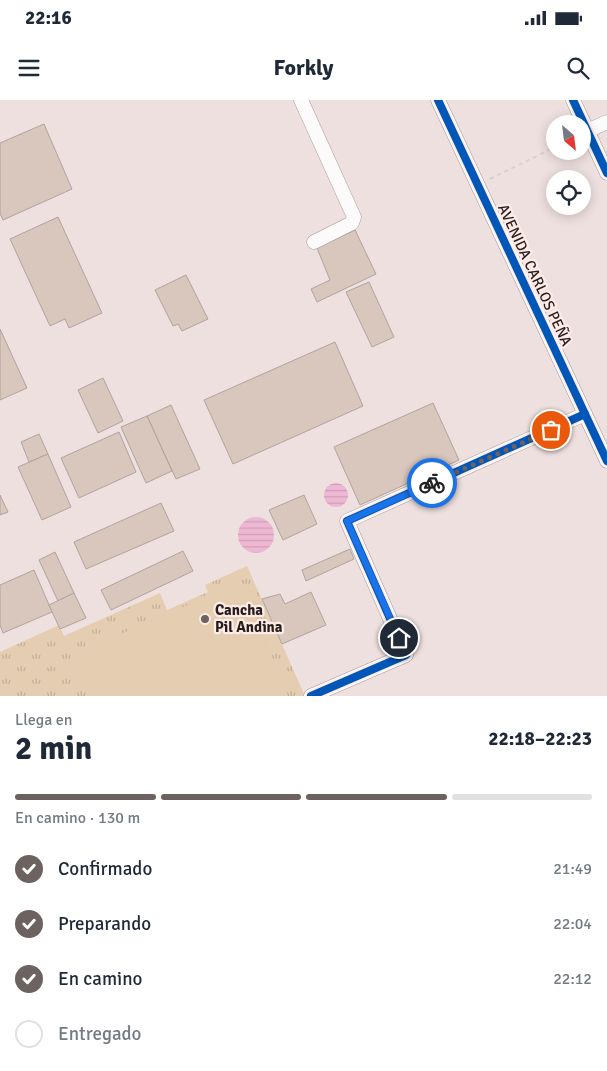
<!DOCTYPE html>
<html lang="es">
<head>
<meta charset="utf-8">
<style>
	:root { --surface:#fff; --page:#f6f6f7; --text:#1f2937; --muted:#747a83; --line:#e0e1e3; --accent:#6c6260 }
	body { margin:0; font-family:Signika,sans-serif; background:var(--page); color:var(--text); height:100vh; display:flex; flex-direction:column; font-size:19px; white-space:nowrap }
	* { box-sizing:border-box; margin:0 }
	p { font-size:16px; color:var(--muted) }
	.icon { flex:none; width:28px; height:28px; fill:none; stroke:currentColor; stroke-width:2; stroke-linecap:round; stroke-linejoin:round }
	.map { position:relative; height:596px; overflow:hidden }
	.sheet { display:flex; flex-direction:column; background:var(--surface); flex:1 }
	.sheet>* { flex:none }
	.needle { width:32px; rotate:152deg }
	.fabs { position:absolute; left:546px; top:15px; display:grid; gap:10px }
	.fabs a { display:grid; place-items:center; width:45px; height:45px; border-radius:50%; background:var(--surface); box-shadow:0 2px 12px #0003; font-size:25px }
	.pin { position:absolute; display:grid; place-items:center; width:42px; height:42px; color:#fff; margin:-21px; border:2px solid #fff; border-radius:50%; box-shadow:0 1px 5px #0007 }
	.courier { position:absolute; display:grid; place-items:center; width:50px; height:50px; margin:-25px; border:4px solid #1a73e8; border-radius:50%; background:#fff; color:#222; box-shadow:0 1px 6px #0007 }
	.overview em { font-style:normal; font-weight:800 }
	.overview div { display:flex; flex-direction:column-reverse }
	.overview { display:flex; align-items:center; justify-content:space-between; height:85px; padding:0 15px }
	h1 { font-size:32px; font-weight:800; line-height:38px }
	.bar { display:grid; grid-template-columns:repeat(4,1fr); gap:8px 5px; align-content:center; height:60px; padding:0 15px }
	.bar i { height:6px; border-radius:4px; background:var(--line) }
	.bar .selected { background:var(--accent) }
	.bar p { grid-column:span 4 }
	ol { padding:0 15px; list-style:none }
	li { display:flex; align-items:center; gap:15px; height:55px }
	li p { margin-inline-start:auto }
	li .icon { padding:5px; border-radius:50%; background:var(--accent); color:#fff; stroke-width:4 }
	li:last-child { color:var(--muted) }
	li i { width:28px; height:28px; border:2px solid var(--line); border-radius:50% }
	.status { display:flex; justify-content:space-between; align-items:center; height:35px; padding:0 25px; background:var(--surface); direction:ltr }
	.status svg { height:14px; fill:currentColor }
	header { display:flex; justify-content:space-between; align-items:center; height:65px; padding:0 15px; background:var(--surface); font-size:22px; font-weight:800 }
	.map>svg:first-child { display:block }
</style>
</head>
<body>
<div class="status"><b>22:16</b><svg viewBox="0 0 49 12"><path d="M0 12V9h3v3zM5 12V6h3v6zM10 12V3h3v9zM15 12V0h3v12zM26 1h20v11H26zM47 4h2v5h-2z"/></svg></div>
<header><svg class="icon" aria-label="menu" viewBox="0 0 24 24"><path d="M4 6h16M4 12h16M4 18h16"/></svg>Forkly<svg class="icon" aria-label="search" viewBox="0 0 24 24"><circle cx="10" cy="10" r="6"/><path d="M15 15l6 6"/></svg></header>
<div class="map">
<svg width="607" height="596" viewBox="0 0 607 596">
	<defs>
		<pattern id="grass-tufts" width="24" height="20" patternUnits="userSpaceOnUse" patternTransform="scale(1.25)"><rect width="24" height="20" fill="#e4cdb1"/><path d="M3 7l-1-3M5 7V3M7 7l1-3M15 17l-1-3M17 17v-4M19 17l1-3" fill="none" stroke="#c3b098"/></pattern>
		<pattern id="water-rules" width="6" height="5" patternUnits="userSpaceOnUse" patternTransform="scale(1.25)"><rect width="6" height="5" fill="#eeb8d4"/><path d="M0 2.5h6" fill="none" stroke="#cc9eb5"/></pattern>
	</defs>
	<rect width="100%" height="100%" fill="#eee0de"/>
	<path fill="url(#grass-tufts)" d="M247 466 305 596H0V552L59 525 64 536 160 493 167 510 208 492 205 485Z"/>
	<path fill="#e4cdb1" d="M239 483 288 596H88L70 556Z"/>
	<g fill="url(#water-rules)">
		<circle cx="336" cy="395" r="12"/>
		<circle cx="256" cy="435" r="18"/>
	</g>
	<g fill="#d9c6bc" stroke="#aea4a0">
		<path d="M44 24 72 89 3 120 0 113V43Z"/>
		<path d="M58 117 102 213 69 228 65 219 50 226 10 139Z"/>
		<path d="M355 130 376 174 317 202 311 189 330 180 317 148Z"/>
		<path d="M186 175 208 219 182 231 178 224 173 226 155 190Z"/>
		<path d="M369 182 394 237 372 247 346 192Z"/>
		<path d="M0 229 27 288 0 300Z"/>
		<path d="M335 242 363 306 233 364 204 300Z"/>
		<path d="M103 278 123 321 98 333 78 290Z"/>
		<path d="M433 303 459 360 360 405 334 347Z"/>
		<path d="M171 305 200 369 176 379 147 316Z"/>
		<path d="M147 316 172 371 146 383 121 327Z"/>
		<path d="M119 332 136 372 79 398 61 358Z"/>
		<path d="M39 334 48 354 29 362 21 342Z"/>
		<path d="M48 354 71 407 42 420 18 367Z"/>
		<path d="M0 395 8 412 0 415Z"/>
		<path d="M304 395 317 424 283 440 269 410Z"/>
		<path d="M161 403 174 431 86 469 74 442Z"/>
		<path d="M350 449 354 459 306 481 302 470Z"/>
		<path d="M183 451 193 471 111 510 101 490Z"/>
		<path d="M55 452 74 493 58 501 39 460Z"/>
		<path d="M34 470 52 512 3 533 0 525V485Z"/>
		<path d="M311 492 326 525 282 544 262 499 280 494 285 504Z"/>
		<path d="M74 493 86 518 60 529 49 505Z"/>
	</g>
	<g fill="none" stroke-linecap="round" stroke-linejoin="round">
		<g stroke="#a39897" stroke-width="15">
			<g id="minor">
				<path d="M301 0 354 117 352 123 314 142"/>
				<path d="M438 0 607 361"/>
				<path d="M573 0 607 73"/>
				<path d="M587 31 607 22"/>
				<path d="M311 596 406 555 347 421 585 314"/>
			</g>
		</g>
		<path stroke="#d4d1d0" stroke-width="2" stroke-dasharray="4 4" stroke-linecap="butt" d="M490 79 555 47"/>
		<use href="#minor" stroke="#fcfafa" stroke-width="14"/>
		<g stroke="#feebe7" stroke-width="11">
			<g id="cycleway">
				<path d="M438 0 607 361"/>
				<path d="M573 0 607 73"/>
				<path d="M311 596 406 555 347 421 585 314"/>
			</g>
		</g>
		<use href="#cycleway" stroke="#0057b8" stroke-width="8"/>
	</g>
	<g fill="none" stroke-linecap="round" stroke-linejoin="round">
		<path stroke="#6c6260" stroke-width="5" stroke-dasharray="0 9" d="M432 383 551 330"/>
		<path stroke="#1a73e8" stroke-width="6" d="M399 538 347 421 432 383"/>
	</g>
	<circle fill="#6c6260" stroke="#feebe7" stroke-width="2" cx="205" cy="519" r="5"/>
	<g text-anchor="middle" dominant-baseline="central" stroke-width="4.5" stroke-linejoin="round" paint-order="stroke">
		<g font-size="15" fill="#261e1c" stroke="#feebe7">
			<text transform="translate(535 175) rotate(65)">AVENIDA CARLOS PEÑA</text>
		</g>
		<g font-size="15" font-weight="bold" fill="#261e1c" stroke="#feebe7" text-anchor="start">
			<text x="215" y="510">Cancha<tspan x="215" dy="17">Pil Andina</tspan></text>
		</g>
	</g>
</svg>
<div class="fabs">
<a><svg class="needle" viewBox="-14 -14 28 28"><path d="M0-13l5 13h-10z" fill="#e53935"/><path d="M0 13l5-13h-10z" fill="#747a83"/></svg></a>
<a><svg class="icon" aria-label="locate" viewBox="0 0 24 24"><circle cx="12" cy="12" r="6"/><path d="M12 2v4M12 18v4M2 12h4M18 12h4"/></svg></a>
</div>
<div class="pin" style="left:551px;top:330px;background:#ea580c"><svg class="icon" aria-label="bag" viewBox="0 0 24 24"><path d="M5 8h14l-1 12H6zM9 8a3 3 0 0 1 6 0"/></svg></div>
<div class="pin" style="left:399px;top:538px;background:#1f2937"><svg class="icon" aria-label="home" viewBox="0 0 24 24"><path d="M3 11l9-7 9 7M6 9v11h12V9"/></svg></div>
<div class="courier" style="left:432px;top:383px"><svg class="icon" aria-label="bike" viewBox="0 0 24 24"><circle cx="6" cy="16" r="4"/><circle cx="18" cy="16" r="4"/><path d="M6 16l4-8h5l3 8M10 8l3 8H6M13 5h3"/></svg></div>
</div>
<section class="sheet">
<div class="overview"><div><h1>2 min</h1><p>Llega en</p></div><em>22:18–22:23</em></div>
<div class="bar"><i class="selected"></i><i class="selected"></i><i class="selected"></i><i></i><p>En camino · 130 m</p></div>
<ol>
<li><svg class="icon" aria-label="check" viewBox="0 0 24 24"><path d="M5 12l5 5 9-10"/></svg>Confirmado<p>21:49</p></li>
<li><svg class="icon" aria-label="check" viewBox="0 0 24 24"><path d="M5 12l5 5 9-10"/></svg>Preparando<p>22:04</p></li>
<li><svg class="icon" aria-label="check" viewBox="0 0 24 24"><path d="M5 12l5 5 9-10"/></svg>En camino<p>22:12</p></li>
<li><i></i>Entregado</li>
</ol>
</section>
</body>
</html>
